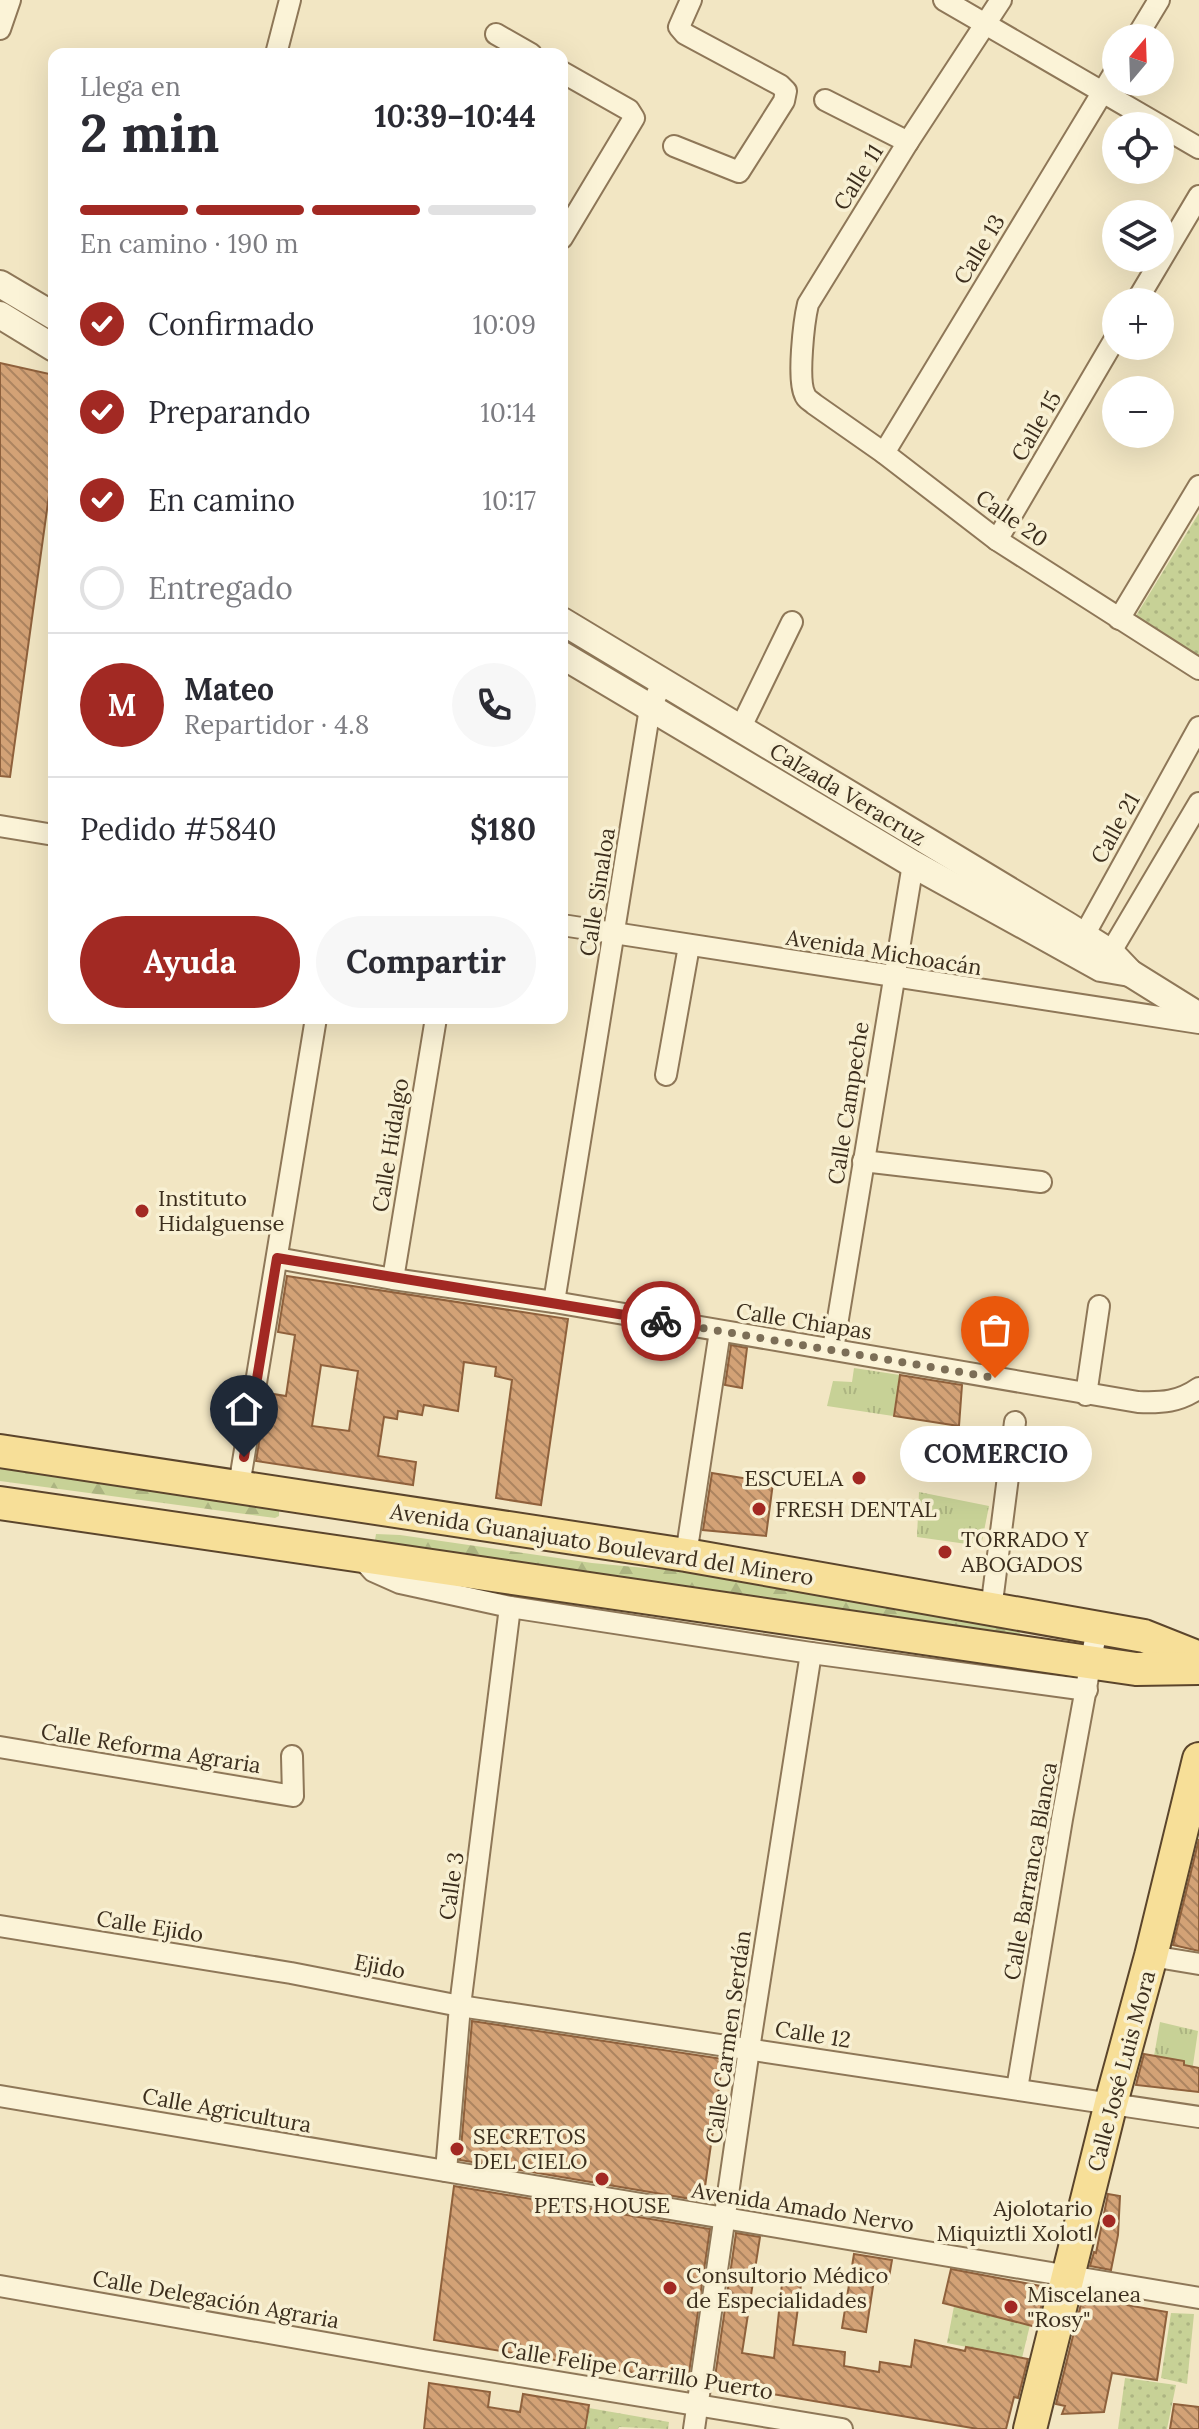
<!DOCTYPE html>
<html lang="es">
<head>
<meta charset="utf-8">
<style>
	:root { --surface:#fff; --page:#f7f7f7; --text:#2b2b33; --muted:#7c7c81; --line:#e1e1e2; --accent:#a22923 }
	body { margin:0; font-family:Lora,serif; background:var(--page); color:var(--text); height:100vh; display:flex; flex-direction:column; font-size:30px; white-space:nowrap }
	* { box-sizing:border-box; margin:0 }
	p { font-size:26px; color:var(--muted) }
	.icon { flex:none; width:44px; height:44px; fill:none; stroke:currentColor; stroke-width:2; stroke-linecap:round; stroke-linejoin:round }
	.map { position:relative; flex:1; overflow:hidden }
	.side { position:absolute; left:48px; top:48px; width:520px; height:976px; display:flex; flex-direction:column; background:var(--surface); border-radius:16px; box-shadow:0 8px 32px #0002 }
	.side>* { flex:none }
	.needle { width:52px; rotate:19deg }
	.controls { position:absolute; left:1102px; top:24px; display:grid; gap:16px }
	.controls a { display:grid; place-items:center; width:72px; height:72px; border-radius:50%; background:var(--surface); box-shadow:0 8px 32px #0002; font-size:40px }
	.pin { position:absolute; display:grid; place-items:center; width:68px; height:68px; color:#fff; margin:-82px -34px; border-radius:50% 50% 50% 0; rotate:-45deg; box-shadow:0 0 8px #0007 }
	.pin .icon { rotate:45deg }
	.courier { position:absolute; display:grid; place-items:center; width:80px; height:80px; margin:-40px; border:6px solid #a22923; border-radius:50%; background:#fff; color:#222; box-shadow:0 2px 10px #0007 }
	.bubble { position:absolute; height:56px; border-radius:28px; background:var(--surface); box-shadow:0 8px 32px #0002; font-size:26px; font-weight:700; line-height:56px; text-align:center }
	.head em { font-style:normal; font-weight:700 }
	.head div { display:flex; flex-direction:column-reverse }
	.head { display:flex; align-items:center; justify-content:space-between; height:136px; padding:0 32px }
	h1 { font-size:52px; font-weight:700; line-height:60px }
	.bar { display:grid; grid-template-columns:repeat(4,1fr); gap:12px 8px; align-content:center; height:96px; padding:0 32px }
	.bar i { height:10px; border-radius:6px; background:var(--line) }
	.bar .selected { background:var(--accent) }
	.bar p { grid-column:span 4 }
	.line { display:flex; align-items:center; gap:20px; padding:0 32px; border-top:2px solid var(--line) }
	.line div { flex:1 }
	.round { display:grid; place-items:center; flex:none; width:84px; height:84px; border-radius:42px; background:var(--page) }
	ol { padding:0 32px; list-style:none }
	li { display:flex; align-items:center; gap:24px; height:88px }
	li p { margin-inline-start:auto }
	li .icon { padding:8px; border-radius:50%; background:var(--accent); color:#fff; stroke-width:4 }
	li:last-child { color:var(--muted) }
	li i { width:44px; height:44px; border:4px solid var(--line); border-radius:50% }
	.cta { display:flex; gap:16px; margin-top:auto; padding:16px 32px }
	.cta a { flex:1; height:92px; border-radius:48px; background:var(--accent); color:#fff; font-size:32px; font-weight:700; line-height:92px; text-align:center }
	.cta a+a { background:var(--page); color:var(--text) }
	.map>svg:first-child { display:block }
</style>
</head>
<body>
<div class="map">
<svg width="1199" height="2429" viewBox="0 0 1199 2429">
	<defs>
		<pattern id="grass-dots" width="8" height="8" patternUnits="userSpaceOnUse" patternTransform="scale(2)"><rect width="8" height="8" fill="#c7d196"/><path d="M2 2h.1M6 6h.1" fill="none" stroke="#acb481" stroke-width="1.8" stroke-linecap="round"/></pattern>
		<pattern id="forest-firs" width="22" height="20" patternUnits="userSpaceOnUse" patternTransform="scale(2)"><rect width="22" height="20" fill="#c7d196"/><path d="M5 1l3.5 6h-7zM16 11l3.5 6h-7z" fill="#acb481"/></pattern>
		<pattern id="park-tufts" width="24" height="20" patternUnits="userSpaceOnUse" patternTransform="scale(2)"><rect width="24" height="20" fill="#c7d196"/><path d="M3 7l-1-3M5 7V3M7 7l1-3M15 17l-1-3M17 17v-4M19 17l1-3" fill="none" stroke="#acb481"/></pattern>
		<pattern id="building-back-hatch" width="6" height="6" patternUnits="userSpaceOnUse" patternTransform="scale(2)"><rect width="6" height="6" fill="#d3a276"/><path d="M-1 5l2 2M0 0l6 6M5-1l2 2" fill="none" stroke="#ac8460"/></pattern>
	</defs>
	<rect width="100%" height="100%" fill="#f2e6c3"/>
	<g fill="url(#grass-dots)">
		<path d="M1199 513V657L1134 619Z"/>
		<path d="M954 2306 1030 2325 1022 2358 947 2343Z"/>
		<path d="M1171 2313 1194 2314 1187 2384 1161 2378Z"/>
		<path d="M1125 2378 1176 2385 1167 2429H1118Z"/>
		<path d="M589 2408 669 2422 668 2429 619 2427 618 2429H586Z"/>
	</g>
	<g fill="url(#forest-firs)">
		<path d="M0 1465 274 1507 279 1511V1516L275 1518 0 1481Z"/>
		<path d="M376 1534 400 1535 592 1563 741 1577 1019 1631 1021 1636 1018 1640 398 1547 375 1540Z"/>
	</g>
	<g fill="url(#park-tufts)">
		<path d="M854 1368 900 1375 893 1416 827 1406 833 1381 852 1382Z"/>
		<path d="M919 1492 989 1506 981 1546 917 1537Z"/>
		<path d="M1160 2022 1198 2031 1189 2092 1181 2090 1184 2062 1154 2056Z"/>
	</g>
	<g fill="url(#building-back-hatch)" stroke="#8f613c" stroke-width="2" fill-rule="evenodd">
		<path d="M0 363 54 375V459L10 777 0 776Z"/>
		<path d="M287 1276 568 1319 541 1505 496 1498 512 1380 495 1376 496 1367 464 1362 458 1411 424 1405 422 1415 398 1411 397 1419 384 1417 378 1456 416 1462 413 1485 256 1461 267 1393 286 1396 295 1335 278 1332ZM321 1365 358 1371 349 1431 312 1426Z"/>
		<path d="M731 1345 747 1348 742 1388 725 1385Z"/>
		<path d="M900 1375 962 1385 959 1426 894 1416Z"/>
		<path d="M712 1473 773 1483 766 1536 703 1530Z"/>
		<path d="M1199 1839V1951L1173 1945Z"/>
		<path d="M472 2021 723 2059 703 2201 460 2160Z"/>
		<path d="M1144 2054 1184 2061V2065L1199 2068V2092L1136 2085Z"/>
		<path d="M454 2186 710 2229 688 2380 682 2379V2381L434 2340Z"/>
		<path d="M1108 2194 1120 2196 1118 2235 1111 2270 1090 2266 1094 2252 1096 2253Z"/>
		<path d="M736 2233 760 2237 742 2353 774 2358 783 2274 802 2277 793 2345 845 2352 844 2366 879 2372 880 2362 911 2367 915 2340 965 2351 966 2347 1028 2359 1018 2398 1014 2397 1006 2429H978L714 2384Z"/>
		<path d="M854 2254 892 2260 888 2283 874 2280 866 2332 842 2328Z"/>
		<path d="M951 2269 1046 2287 1036 2327 943 2303Z"/>
		<path d="M1084 2292 1110 2296 1109 2302 1167 2312 1157 2380 1112 2373 1104 2412 1062 2414 1065 2406 1056 2404Z"/>
		<path d="M429 2383 490 2392 488 2407 520 2412 523 2394 589 2405 585 2429H424Z"/>
		<path d="M1174 2404 1199 2407V2429H1170Z"/>
	</g>
	<g fill="none" stroke-linecap="round" stroke-linejoin="round">
		<g stroke="#8e7758" stroke-width="24">
			<g id="minor">
				<path d="M944 0 1199 148"/>
				<path d="M1001 0 908 142 808 304C804 321 797 380 805 395 806 399 811 401 814 404L884 453 997 540 1199 669"/>
				<path d="M0 29 10 0"/>
				<path d="M496 34 531 54"/>
				<path d="M1136 38 1159 0"/>
				<path d="M276 54 290 0"/>
				<path d="M562 72 629 110 634 118 562 238"/>
				<path d="M825 100 908 142"/>
				<path d="M674 146 739 172 784 101 786 91 780 85 685 34 679 27 691 0"/>
				<path d="M1136 302 1199 196"/>
				<path d="M884 453 1116 70"/>
				<path d="M997 540 1116 337"/>
				<path d="M1119 619 1199 486"/>
				<path d="M740 729 792 622"/>
				<path d="M0 826 54 835"/>
				<path d="M562 925 1199 1023"/>
				<path d="M1077 948 1199 727"/>
				<path d="M1103 965 1199 803"/>
				<path d="M666 1075 689 946"/>
				<path d="M863 1161 1041 1182"/>
				<path d="M277 1258 393 1279 554 1302 1138 1402C1162 1403 1179 1402 1199 1388"/>
				<path d="M393 1279 436 1018"/>
				<path d="M554 1302 650 708 663 682"/>
				<path d="M833 1349 913 864"/>
				<path d="M1086 1395 1099 1306"/>
				<path d="M239 1486 316 1018"/>
				<path d="M686 1555 720 1331"/>
				<path d="M363 1560 373 1571 400 1583 510 1607 811 1653 1087 1690"/>
				<path d="M991 1610 1015 1422"/>
				<path d="M0 1747 293 1796 292 1756"/>
				<path d="M0 1926 291 1973 460 2006 1199 2117"/>
				<path d="M1151 1956 1199 1964"/>
				<path d="M1017 2089 1062 1819 1097 1628"/>
				<path d="M0 2096 1199 2298"/>
				<path d="M446 2171 460 2006 510 1607"/>
				<path d="M0 2286 423 2360 842 2429"/>
				<path d="M694 2429 749 2049 811 1653"/>
			</g>
		</g>
		<g stroke="#8e7758" stroke-width="30">
			<g id="tertiary">
				<path d="M0 284 54 316"/>
				<path d="M0 315 54 348"/>
				<path d="M562 621 1068 926 1111 953 1130 973 1199 1016"/>
				<path d="M562 655 913 864 1101 968 1130 973"/>
			</g>
		</g>
		<g stroke="#5b452c" stroke-width="36">
			<g id="primary">
				<path d="M0 1451 686 1555 1144 1636 1199 1658"/>
				<path d="M0 1503 1136 1669 1199 1668"/>
				<path d="M1030 2429 1111 2103 1151 1956 1199 1759"/>
			</g>
		</g>
		<use href="#minor" stroke="#fbf3d7" stroke-width="20"/>
		<use href="#tertiary" stroke="#fbf3d7" stroke-width="26"/>
		<use href="#primary" stroke="#f7df98" stroke-width="32"/>
	</g>
	<g fill="none" stroke-linecap="round" stroke-linejoin="round">
		<path stroke="#7c6e57" stroke-width="8" stroke-dasharray="0 14.4" d="M661 1321 995 1378"/>
		<path stroke="#a22923" stroke-width="10" d="M244 1457 277 1258 661 1321"/>
	</g>
	<g fill="#a22923" stroke="#f8f0d3" stroke-width="3">
		<circle cx="142" cy="1211" r="8"/>
		<circle cx="859" cy="1478" r="8"/>
		<circle cx="759" cy="1509" r="8"/>
		<circle cx="945" cy="1552" r="8"/>
		<circle cx="457" cy="2149" r="8"/>
		<circle cx="602" cy="2179" r="8"/>
		<circle cx="1109" cy="2221" r="8"/>
		<circle cx="670" cy="2288" r="8"/>
		<circle cx="1011" cy="2307" r="8"/>
	</g>
	<g text-anchor="middle" dominant-baseline="central" stroke-width="7" stroke-linejoin="round" paint-order="stroke">
		<g font-size="22" fill="#3c2e1d" stroke="#f8f0d3">
			<text transform="translate(858 177) rotate(-58)">Calle 11</text>
			<text transform="translate(979 249) rotate(-59)">Calle 13</text>
			<text transform="translate(1036 426) rotate(-60)">Calle 15</text>
			<text transform="translate(1012 518) rotate(35)">Calle 20</text>
			<text transform="translate(848 794) rotate(31)">Calzada Veracruz</text>
			<text transform="translate(1115 828) rotate(-61)">Calle 21</text>
			<text transform="translate(597 892) rotate(-81)">Calle Sinaloa</text>
			<text transform="translate(884 952) rotate(9)">Avenida Michoacán</text>
			<text transform="translate(848 1103) rotate(-81)">Calle Campeche</text>
			<text transform="translate(390 1145) rotate(-81)">Calle Hidalgo</text>
			<text transform="translate(804 1321) rotate(9)">Calle Chiapas</text>
			<text transform="translate(602 1544) rotate(9)">Avenida Guanajuato Boulevard del Minero</text>
			<text transform="translate(151 1748) rotate(9)">Calle Reforma Agraria</text>
			<text transform="translate(1030 1871) rotate(-80)">Calle Barranca Blanca</text>
			<text transform="translate(451 1886) rotate(-82)">Calle 3</text>
			<text transform="translate(150 1926) rotate(9)">Calle Ejido</text>
			<text transform="translate(380 1966) rotate(11)">Ejido</text>
			<text transform="translate(813 2034) rotate(9)">Calle 12</text>
			<text transform="translate(728 2037) rotate(-82)">Calle Carmen Serdán</text>
			<text transform="translate(1121 2071) rotate(-75)">Calle José Luis Mora</text>
			<text transform="translate(227 2110) rotate(10)">Calle Agricultura</text>
			<text transform="translate(803 2207) rotate(9)">Avenida Amado Nervo</text>
			<text transform="translate(216 2299) rotate(10)">Calle Delegación Agraria</text>
			<text transform="translate(637 2370) rotate(9)">Calle Felipe Carrillo Puerto</text>
		</g>
		<g font-size="22" fill="#3c2e1d" stroke="#f8f0d3" text-anchor="start">
			<text x="158" y="1198">Instituto<tspan x="158" dy="25">Hidalguense</tspan></text>
			<text x="843" y="1478" text-anchor="end">ESCUELA</text>
			<text x="775" y="1509">FRESH DENTAL</text>
			<text x="961" y="1539">TORRADO Y<tspan x="961" dy="25">ABOGADOS</tspan></text>
			<text x="473" y="2136">SECRETOS<tspan x="473" dy="25">DEL CIELO</tspan></text>
			<text x="602" y="2205" text-anchor="middle">PETS HOUSE</text>
			<text x="1093" y="2208" text-anchor="end">Ajolotario<tspan x="1093" dy="25">Miquiztli Xolotl</tspan></text>
			<text x="686" y="2275">Consultorio Médico<tspan x="686" dy="25">de Especialidades</tspan></text>
			<text x="1027" y="2294">Miscelanea<tspan x="1027" dy="25">"Rosy"</tspan></text>
		</g>
	</g>
</svg>
<div class="controls">
<a><svg class="needle" viewBox="-14 -14 28 28"><path d="M0-13l5 13h-10z" fill="#e53935"/><path d="M0 13l5-13h-10z" fill="#7c7c81"/></svg></a>
<a><svg class="icon" aria-label="locate" viewBox="0 0 24 24"><circle cx="12" cy="12" r="6"/><path d="M12 2v4M12 18v4M2 12h4M18 12h4"/></svg></a>
<a><svg class="icon" aria-label="layers" viewBox="0 0 24 24"><path d="M12 4l9 5-9 5-9-5zM3 14l9 5 9-5"/></svg></a>
<a>+</a>
<a>−</a>
</div>
<div class="pin" style="left:995px;top:1378px;background:#ea580c"><svg class="icon" aria-label="bag" viewBox="0 0 24 24"><path d="M5 8h14l-1 12H6zM9 8a3 3 0 0 1 6 0"/></svg></div>
<div class="pin" style="left:244px;top:1457px;background:#1f2937"><svg class="icon" aria-label="home" viewBox="0 0 24 24"><path d="M3 11l9-7 9 7M6 9v11h12V9"/></svg></div>
<div class="courier" style="left:661px;top:1321px"><svg class="icon" aria-label="bike" viewBox="0 0 24 24"><circle cx="6" cy="16" r="4"/><circle cx="18" cy="16" r="4"/><path d="M6 16l4-8h5l3 8M10 8l3 8H6M13 5h3"/></svg></div>
<div class="bubble" style="left:900px;top:1426px;width:192px">COMERCIO</div>
<section class="side">
<div class="head"><div><h1>2 min</h1><p>Llega en</p></div><em>10:39–10:44</em></div>
<div class="bar"><i class="selected"></i><i class="selected"></i><i class="selected"></i><i></i><p>En camino · 190 m</p></div>
<ol>
<li><svg class="icon" aria-label="check" viewBox="0 0 24 24"><path d="M5 12l5 5 9-10"/></svg>Confirmado<p>10:09</p></li>
<li><svg class="icon" aria-label="check" viewBox="0 0 24 24"><path d="M5 12l5 5 9-10"/></svg>Preparando<p>10:14</p></li>
<li><svg class="icon" aria-label="check" viewBox="0 0 24 24"><path d="M5 12l5 5 9-10"/></svg>En camino<p>10:17</p></li>
<li><i></i>Entregado</li>
</ol>
<div class="line" style="height:144px"><b class="round" style="background:var(--accent);color:#fff">M</b><div><b>Mateo</b><p>Repartidor · 4.8</p></div><a class="round"><svg class="icon" aria-label="phone" viewBox="0 0 24 24"><path d="M5 4h4l2 5-3 2q2 4 5 5l2-3 5 2v4C11 20 4 13 5 4z"/></svg></a></div>
<div class="line" style="height:104px"><div>Pedido #5840</div><b>$180</b></div>
<div class="cta"><a>Ayuda</a><a>Compartir</a></div>
</section>
</div>
</body>
</html>
